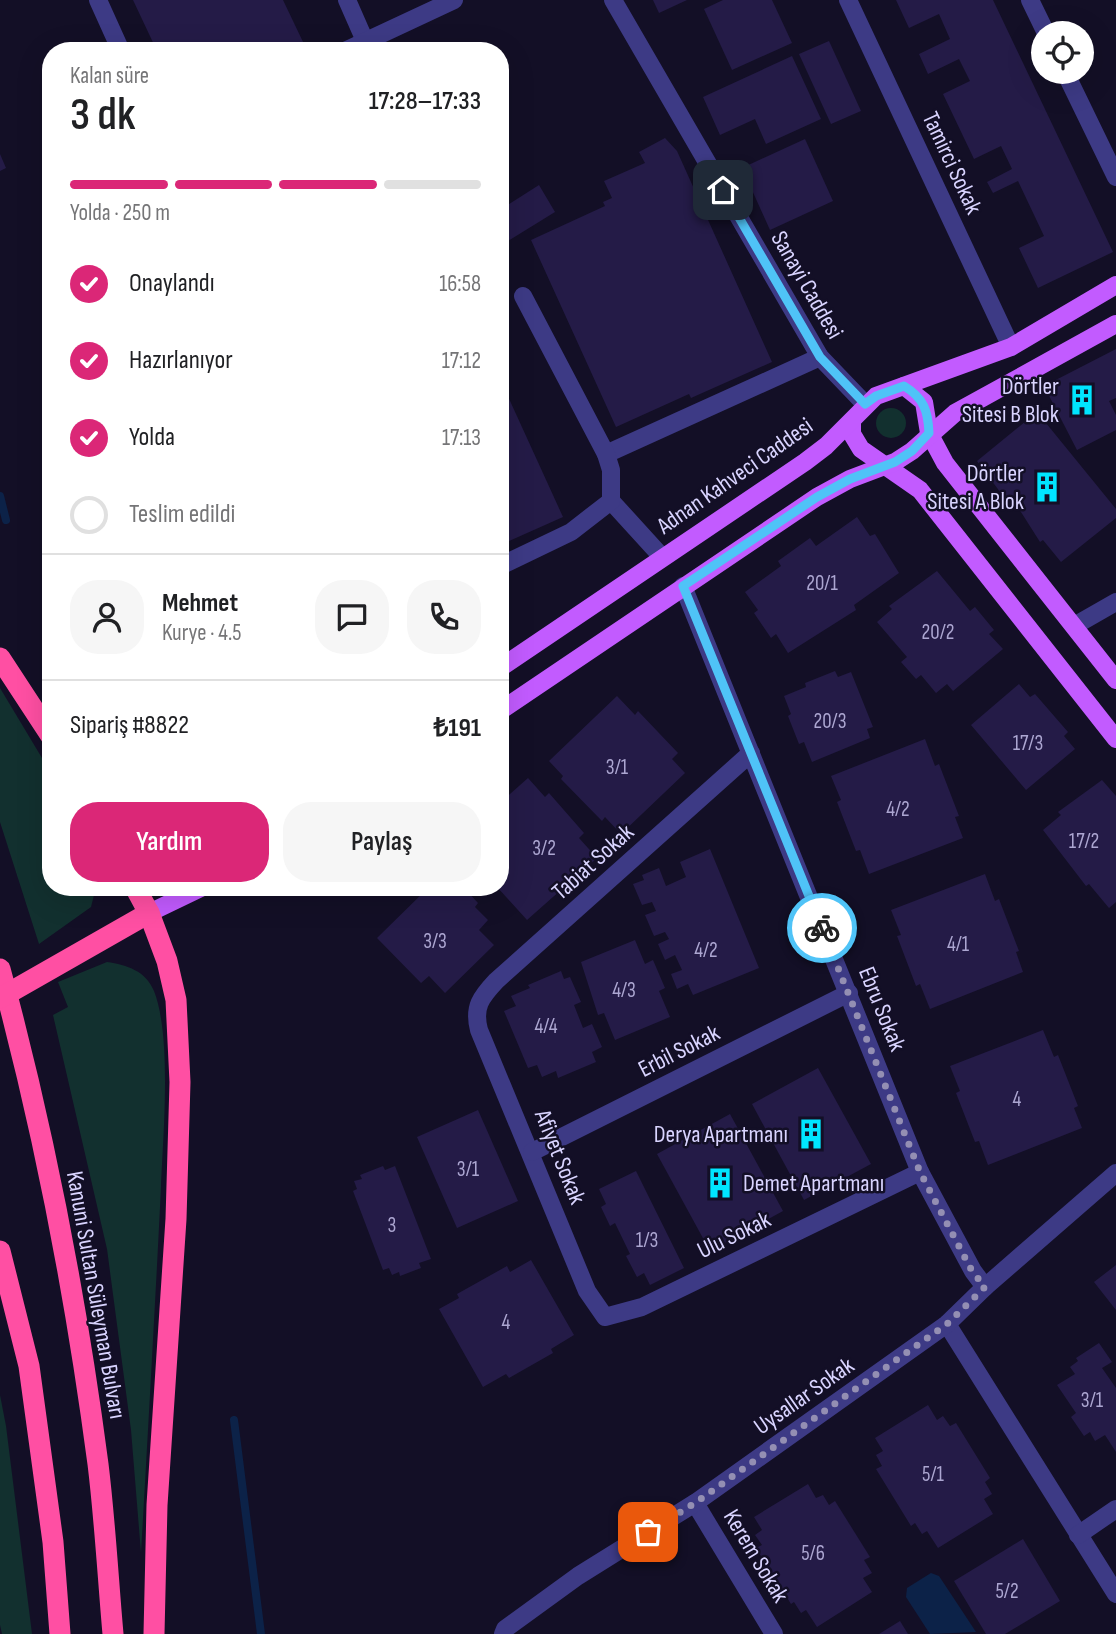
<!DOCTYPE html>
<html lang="tr">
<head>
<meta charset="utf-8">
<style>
	:root { --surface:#fff; --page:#f6f6f6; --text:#202124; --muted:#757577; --line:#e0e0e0; --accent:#db2777 }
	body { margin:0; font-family:"Sofia Sans Condensed",sans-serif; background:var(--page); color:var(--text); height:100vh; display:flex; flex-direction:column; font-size:26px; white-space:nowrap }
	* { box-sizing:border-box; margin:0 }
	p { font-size:23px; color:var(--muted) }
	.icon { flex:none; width:38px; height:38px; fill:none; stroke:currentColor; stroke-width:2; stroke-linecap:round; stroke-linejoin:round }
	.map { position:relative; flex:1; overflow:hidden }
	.drawer { position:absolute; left:42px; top:42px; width:467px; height:854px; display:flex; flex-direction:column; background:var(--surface); border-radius:28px; box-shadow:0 7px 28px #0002 }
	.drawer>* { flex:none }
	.controls { position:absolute; left:1031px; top:21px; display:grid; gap:14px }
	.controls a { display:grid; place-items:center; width:63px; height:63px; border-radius:50%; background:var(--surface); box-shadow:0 7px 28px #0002; font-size:35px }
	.pin { position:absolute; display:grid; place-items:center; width:60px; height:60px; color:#fff; margin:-30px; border-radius:14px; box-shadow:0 4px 10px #0006 }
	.courier { position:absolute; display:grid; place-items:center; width:70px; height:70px; margin:-35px; border:5px solid #4fc3f7; border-radius:50%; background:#fff; color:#222; box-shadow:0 2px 9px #0007 }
	.overview em { font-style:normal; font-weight:600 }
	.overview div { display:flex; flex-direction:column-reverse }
	.overview { display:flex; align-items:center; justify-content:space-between; height:119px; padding:0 28px }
	h1 { font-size:46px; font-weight:600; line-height:52px }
	.bar { display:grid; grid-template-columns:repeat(4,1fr); gap:10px 7px; align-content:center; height:84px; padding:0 28px }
	.bar i { height:9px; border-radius:5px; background:var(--line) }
	.bar .active { background:var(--accent) }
	.bar p { grid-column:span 4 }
	.line { display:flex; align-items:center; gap:18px; padding:0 28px; border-top:2px solid var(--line) }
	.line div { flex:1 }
	.round { display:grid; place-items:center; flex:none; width:74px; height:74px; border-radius:28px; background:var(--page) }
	ol { padding:0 28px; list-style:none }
	li { display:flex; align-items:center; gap:21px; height:77px }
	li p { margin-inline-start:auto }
	li .icon { padding:7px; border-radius:50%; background:var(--accent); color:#fff; stroke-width:4 }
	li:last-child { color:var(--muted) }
	li i { width:38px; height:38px; border:4px solid var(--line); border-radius:50% }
	.cta { display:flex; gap:14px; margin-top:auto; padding:14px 28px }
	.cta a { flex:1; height:80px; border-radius:28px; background:var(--accent); color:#fff; font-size:28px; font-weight:600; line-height:80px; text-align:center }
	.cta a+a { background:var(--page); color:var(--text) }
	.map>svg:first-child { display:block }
</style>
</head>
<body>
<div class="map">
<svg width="1116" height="1634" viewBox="0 0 1116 1634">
	<rect width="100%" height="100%" fill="#130f26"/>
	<g fill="#12302f">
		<circle cx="891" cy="423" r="15"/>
		<path d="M0 688 51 773V887H96L91 907 39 944 0 822Z"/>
		<path d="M107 962C127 965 146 971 154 991 172 1037 163 1136 161 1187 155 1309 148 1431 141 1553L131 1430 107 1249 53 1015 68 1007 58 982Z"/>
		<path d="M0 1395 6 1426 32 1634H2L0 1625Z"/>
	</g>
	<path fill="#0c2248" d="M931 1573 939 1576 976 1632 930 1634 906 1597 907 1588Z"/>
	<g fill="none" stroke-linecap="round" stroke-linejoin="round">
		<g stroke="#0c2248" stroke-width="8">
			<path d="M0 496 6 520"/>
			<path d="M234 1420 261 1634"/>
		</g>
	</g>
	<g fill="#241b47">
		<path d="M133 0H283L304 44 290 51H193L191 48 157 51Z"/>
		<path d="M653 0H687L659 13Z"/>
		<path d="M723 0H772L792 43 732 70 704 9Z"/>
		<path d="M896 0H993L1113 252 1038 288 1019 248 1044 236 1018 181 993 193 987 182 1012 169 1001 146 974 159 943 94 970 81 959 59 928 74 919 54 950 39 939 14 909 28Z"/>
		<path d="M829 41 861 111 831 124 799 54Z"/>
		<path d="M792 56 821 119 766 144 755 119 720 135 703 97Z"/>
		<path d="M665 138 677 151 772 362 691 398 689 394 616 427 531 240 605 206 603 202 612 198 604 181 645 163 639 152Z"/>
		<path d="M805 139 833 201 770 230 742 168Z"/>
		<path d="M0 154 6 168 0 171Z"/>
		<path d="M539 185 555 212 500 246V210Z"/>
		<path d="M1116 349V398L1109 401 1116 415V430L1077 450 1044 386Z"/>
		<path d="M500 379 563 517 500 545Z"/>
		<path d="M1037 412 1116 509V518L1061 562 1043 540 1040 542 1014 501 1009 504 977 461Z"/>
		<path d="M857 517 870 536 875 534 899 573 854 605 856 610 788 653 776 634 771 638 754 613 758 610 745 592 781 566 778 561 810 538 816 546Z"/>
		<path d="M937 571 970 611 975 607 994 630 989 634 1003 649 953 691 947 684 936 693 921 675 916 679 901 662 907 657 877 622 892 609 889 606Z"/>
		<path d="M835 671 838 677 851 672 873 727 867 729 870 738 812 762 804 742 799 744 788 716 791 714 784 696 806 687 805 683Z"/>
		<path d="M1019 684 1030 697 1035 694 1068 732 1064 736 1075 749 1026 790 971 725Z"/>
		<path d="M617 696 635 715 638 711 678 753 672 759 685 773 621 834 605 817 602 821 561 779 563 776 549 761Z"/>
		<path d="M925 739 935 766 939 764 959 816 955 817 963 838 869 874 860 850 856 851 837 802 841 800 831 776Z"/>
		<path d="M528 778 545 797 549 793 584 833 579 838 597 858 527 920 497 887H500V803Z"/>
		<path d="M1102 780 1116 796V902L1109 908 1089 884 1086 886 1043 830 1061 815 1058 812Z"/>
		<path d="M710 849 759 968 693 995 688 984 677 989 671 974 682 970 675 955 665 960 658 944 669 939 665 932 654 936 645 915 656 911 652 902 642 905 633 884 644 880 642 875 659 868 666 886 686 877 680 862Z"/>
		<path d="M985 874 995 901 999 899 1019 951 1016 952 1023 972 930 1009 920 984 916 986 897 936 901 935 891 910Z"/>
		<path d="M429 887H457L461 892 465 889 478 903 475 907 488 920 479 930 494 945 445 993 429 976 421 983 377 938Z"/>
		<path d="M635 940 645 964 653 960 665 988 659 991 670 1017 615 1040 604 1013 598 1015 581 962Z"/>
		<path d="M561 971 564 979 570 977 581 1002 574 1005 583 1028 592 1024 602 1047 592 1052 596 1062 558 1078 556 1071 542 1077 537 1065 528 1068 504 1011 516 1006 511 996 530 988 528 985Z"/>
		<path d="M1043 1030 1054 1057 1058 1055 1078 1106 1074 1108 1082 1128 988 1165 979 1141 975 1142 956 1093 960 1091 950 1066Z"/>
		<path d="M818 1068 871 1164 804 1200 752 1104Z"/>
		<path d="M478 1110 518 1201 457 1228 417 1137Z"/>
		<path d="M730 1114 783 1211 710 1251 657 1154Z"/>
		<path d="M383 1166 385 1170 395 1166 431 1259 419 1263 421 1268 400 1276 399 1272 392 1275 389 1268 383 1270 353 1191 357 1189 354 1181 362 1179 360 1175Z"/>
		<path d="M636 1171 684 1268 650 1285 644 1273 637 1277 626 1256 630 1254 615 1223 610 1226 601 1207 606 1204 599 1189Z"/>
		<path d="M531 1260 574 1335 551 1349 553 1353 509 1378 506 1374 483 1387 439 1309 459 1298 457 1294 507 1266 510 1272Z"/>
		<path d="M1116 1265V1310L1094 1282Z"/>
		<path d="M1099 1343 1112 1362 1102 1368 1116 1388V1452L1105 1435 1095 1441 1090 1432 1084 1436 1071 1417 1076 1413 1057 1385 1075 1374 1070 1367 1078 1361 1076 1358Z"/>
		<path d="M928 1405 937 1420 943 1416 950 1426 956 1423 990 1478 985 1482 992 1494 984 1499 993 1514 938 1548 927 1531 922 1534 915 1523 911 1526 876 1469 882 1466 876 1455 883 1451 875 1438Z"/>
		<path d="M808 1484 816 1498 823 1495 829 1505 835 1501 870 1557 864 1560 872 1573 863 1578 872 1592 817 1627 806 1610 801 1613 794 1602 791 1604 756 1548 762 1545 755 1535 762 1530 754 1517Z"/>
		<path d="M1023 1539 1060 1601 1005 1634H986L954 1581Z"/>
		<path d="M900 1621 908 1634H879Z"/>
	</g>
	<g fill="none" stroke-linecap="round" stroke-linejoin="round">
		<g stroke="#3d3a85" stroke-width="18">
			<path d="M98 0 121 51"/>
			<path d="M347 0 365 41"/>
			<path d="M613 0 820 357 865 404"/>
			<path d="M848 0 1011 347"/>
			<path d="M1030 0 1046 33"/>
			<path d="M345 51 454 0"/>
			<path d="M1065 72 1116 177"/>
			<path d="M606 454 820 357"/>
			<path d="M611 501 662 557"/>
			<path d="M500 566 571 532 611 501V470L606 454 523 296"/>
			<path d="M683 586 920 1172 973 1271 985 1287"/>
			<path d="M1074 626 1116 602"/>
			<path d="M751 753 496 981C481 997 473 1007 479 1030L587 1291 605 1317 642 1307 920 1172"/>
			<path d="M532 1152 849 993"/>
			<path d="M947 1324 1116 1594"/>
			<path d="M695 1503 774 1634"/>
			<path d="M1078 1535 1116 1509"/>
			<path d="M503 1634 505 1629 578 1576 695 1503 947 1324 985 1287 1116 1173"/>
		</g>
		<g stroke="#c25bff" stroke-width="18">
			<path d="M904 386 924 402 929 433 945 463 1116 680"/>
			<path d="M852 421V434L861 449 920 490 1116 739"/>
			<path d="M500 668 805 462 826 446 876 396 1011 347 1116 285"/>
			<path d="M500 711 817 497 850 479 895 462 912 451 955 413 1116 324"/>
			<path d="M149 913 203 887"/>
		</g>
		<g stroke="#ff4fa3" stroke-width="21">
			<path d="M0 658 51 736"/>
			<path d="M135 887 149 913 167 961 176 1000 180 1082 176 1219 157 1505 154 1634"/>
			<path d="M0 969C44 1131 76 1297 98 1464 105 1521 108 1578 113 1634"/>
			<path d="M0 1251 29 1366 53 1542 60 1634"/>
		</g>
		<path stroke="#ff4fa3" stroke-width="21" d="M0 998 149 913"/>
	</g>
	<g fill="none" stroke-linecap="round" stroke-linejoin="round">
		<path stroke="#948fb3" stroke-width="7" stroke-dasharray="0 12.6" d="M648 1532 695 1503 947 1324 985 1287 972 1271 920 1172 822 928"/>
		<path stroke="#4fc3f7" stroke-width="9" d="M723 190 820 357 865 404 876 396 904 386C924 398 928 411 929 433L912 451 895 462 850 479 817 497 683 586 822 928"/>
	</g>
	<defs>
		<g id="building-bare" transform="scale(2.415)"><path d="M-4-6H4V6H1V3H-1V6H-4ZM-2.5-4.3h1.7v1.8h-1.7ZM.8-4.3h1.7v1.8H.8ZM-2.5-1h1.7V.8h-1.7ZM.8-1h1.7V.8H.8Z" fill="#00e5ff" stroke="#130f26" stroke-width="2.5" paint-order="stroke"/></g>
	</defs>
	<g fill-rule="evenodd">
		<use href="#building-bare" x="1082" y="400"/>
		<use href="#building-bare" x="1047" y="487"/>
		<use href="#building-bare" x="811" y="1134"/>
		<use href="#building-bare" x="720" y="1183"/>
	</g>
	<g text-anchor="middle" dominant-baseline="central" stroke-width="5" stroke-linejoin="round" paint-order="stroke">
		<g font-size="21" fill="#aca6d1">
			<text x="822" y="583">20/1</text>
			<text x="938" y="632">20/2</text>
			<text x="830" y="721">20/3</text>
			<text x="1028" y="743">17/3</text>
			<text x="617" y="767">3/1</text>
			<text x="898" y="809">4/2</text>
			<text x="1084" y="841">17/2</text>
			<text x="544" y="848">3/2</text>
			<text x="435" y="941">3/3</text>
			<text x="958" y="944">4/1</text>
			<text x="706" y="950">4/2</text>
			<text x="624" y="990">4/3</text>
			<text x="546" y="1026">4/4</text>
			<text x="1017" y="1099">4</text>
			<text x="468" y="1169">3/1</text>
			<text x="392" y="1225">3</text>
			<text x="647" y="1240">1/3</text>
			<text x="506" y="1322">4</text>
			<text x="1092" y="1400">3/1</text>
			<text x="933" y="1474">5/1</text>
			<text x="813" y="1553">5/6</text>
			<text x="1007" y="1591">5/2</text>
		</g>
		<g font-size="24" fill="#d9d4ff" stroke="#130f26">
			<text transform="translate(952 163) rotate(65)">Tamirci Sokak</text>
			<text transform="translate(807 285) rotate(60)">Sanayi Caddesi</text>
			<text transform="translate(735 476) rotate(-35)">Adnan Kahveci Caddesi</text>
			<text transform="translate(593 862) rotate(-42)">Tabiat Sokak</text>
			<text transform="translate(882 1009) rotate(68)">Ebru Sokak</text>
			<text transform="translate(679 1051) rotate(-27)">Erbil Sokak</text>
			<text transform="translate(560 1157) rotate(68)">Afiyet Sokak</text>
			<text transform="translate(734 1235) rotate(-26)">Ulu Sokak</text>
			<text transform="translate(96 1295) rotate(80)">Kanuni Sultan Süleyman Bulvarı</text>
			<text transform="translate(804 1396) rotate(-35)">Uysallar Sokak</text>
			<text transform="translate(756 1556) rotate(59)">Kerem Sokak</text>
		</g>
		<g font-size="24" fill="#d9d4ff" stroke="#130f26" text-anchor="end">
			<text x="1059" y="386">Dörtler<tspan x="1059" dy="28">Sitesi B Blok</tspan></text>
			<text x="1024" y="473">Dörtler<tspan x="1024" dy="28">Sitesi A Blok</tspan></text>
			<text x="788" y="1134">Derya Apartmanı</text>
			<text x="743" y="1183" text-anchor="start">Demet Apartmanı</text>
		</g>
	</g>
</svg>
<div class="controls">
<a><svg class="icon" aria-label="locate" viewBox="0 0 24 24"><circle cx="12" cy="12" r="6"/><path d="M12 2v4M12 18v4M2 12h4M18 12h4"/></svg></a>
</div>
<div class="pin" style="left:648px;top:1532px;background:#ea580c"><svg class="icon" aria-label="bag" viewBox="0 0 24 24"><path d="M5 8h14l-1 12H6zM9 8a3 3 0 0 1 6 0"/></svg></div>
<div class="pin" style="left:723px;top:190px;background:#1f2937"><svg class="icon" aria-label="home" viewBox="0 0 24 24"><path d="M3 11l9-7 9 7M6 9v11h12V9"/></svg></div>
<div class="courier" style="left:822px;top:928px"><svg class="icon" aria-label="bike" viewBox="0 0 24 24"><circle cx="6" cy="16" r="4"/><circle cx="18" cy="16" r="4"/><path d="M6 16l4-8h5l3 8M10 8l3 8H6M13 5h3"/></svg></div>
<section class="drawer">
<div class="overview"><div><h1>3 dk</h1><p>Kalan süre</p></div><em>17:28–17:33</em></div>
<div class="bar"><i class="active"></i><i class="active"></i><i class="active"></i><i></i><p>Yolda · 250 m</p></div>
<ol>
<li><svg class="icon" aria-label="check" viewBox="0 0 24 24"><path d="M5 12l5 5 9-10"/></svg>Onaylandı<p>16:58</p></li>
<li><svg class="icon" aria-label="check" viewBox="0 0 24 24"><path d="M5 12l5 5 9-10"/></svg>Hazırlanıyor<p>17:12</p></li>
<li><svg class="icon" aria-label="check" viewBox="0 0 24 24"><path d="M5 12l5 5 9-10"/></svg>Yolda<p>17:13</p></li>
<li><i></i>Teslim edildi</li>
</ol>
<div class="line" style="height:126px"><a class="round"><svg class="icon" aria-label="person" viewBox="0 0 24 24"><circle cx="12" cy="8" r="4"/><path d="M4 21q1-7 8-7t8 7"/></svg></a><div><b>Mehmet</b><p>Kurye · 4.5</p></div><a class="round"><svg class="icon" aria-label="chat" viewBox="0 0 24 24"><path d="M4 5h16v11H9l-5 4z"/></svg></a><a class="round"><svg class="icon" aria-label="phone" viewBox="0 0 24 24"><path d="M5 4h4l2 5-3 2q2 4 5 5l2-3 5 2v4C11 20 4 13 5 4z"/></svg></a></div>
<div class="line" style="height:91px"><div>Sipariş #8822</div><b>₺191</b></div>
<div class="cta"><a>Yardım</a><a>Paylaş</a></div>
</section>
</div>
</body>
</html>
